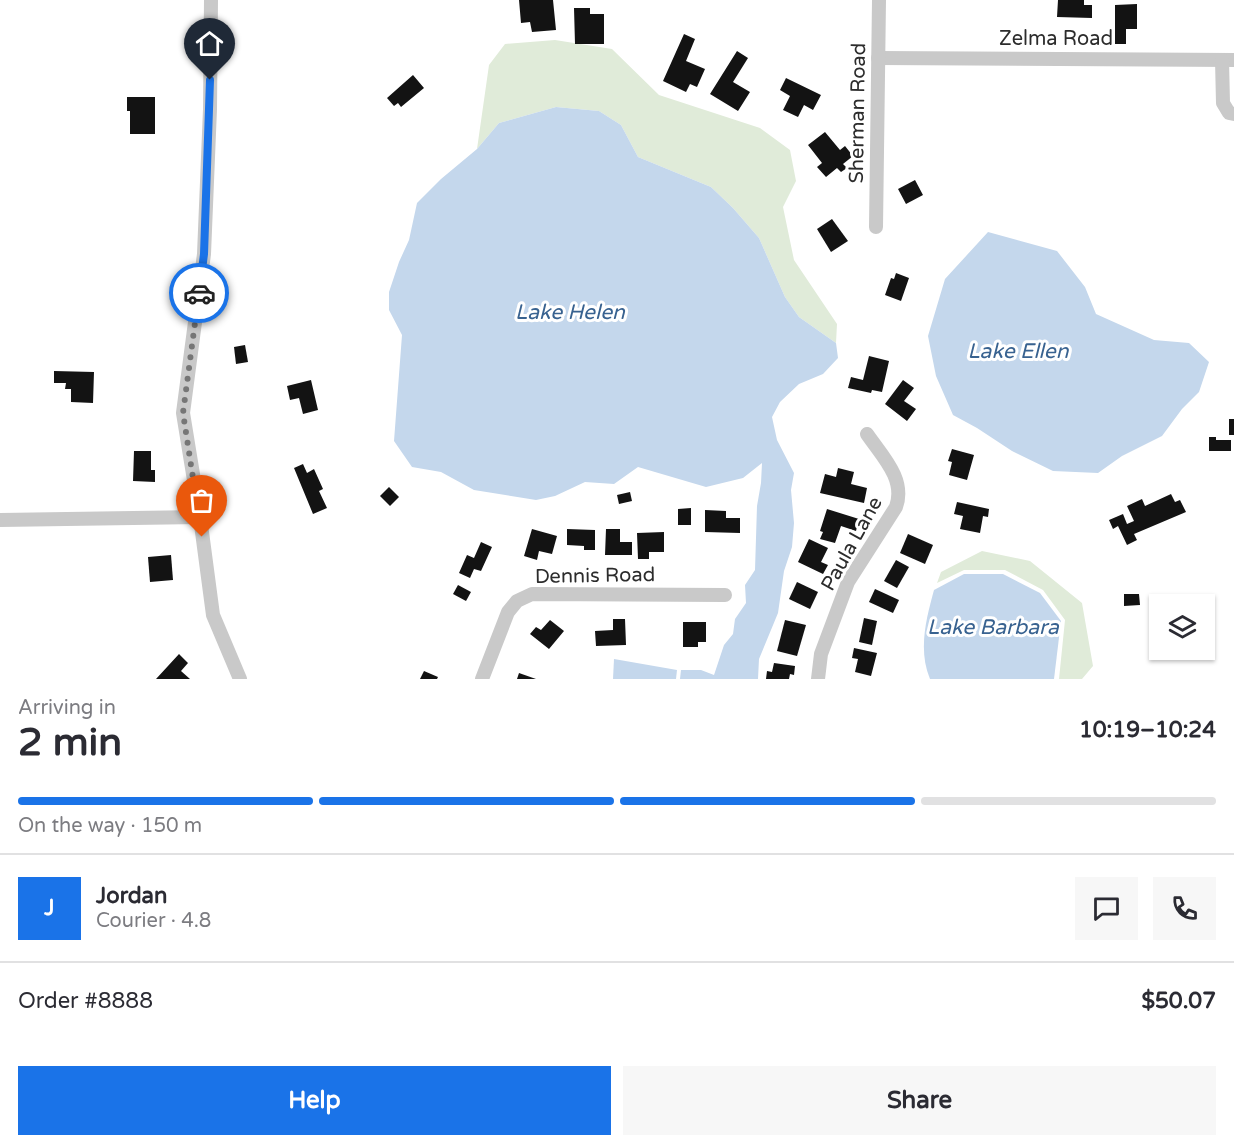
<!DOCTYPE html>
<html lang="en">
<head>
<meta charset="utf-8">
<style>
	:root { --surface:#fff; --page:#f7f7f7; --text:#2b2b33; --muted:#7c7c81; --line:#e1e1e2; --accent:#1a73e8 }
	body { margin:0; font-family:"Varela Round",sans-serif; background:var(--page); color:var(--text); height:100vh; display:flex; flex-direction:column; font-size:22px; white-space:nowrap }
	* { box-sizing:border-box; margin:0 }
	p { font-size:20px; color:var(--muted) }
	.icon { flex:none; width:33px; height:33px; fill:none; stroke:currentColor; stroke-width:2; stroke-linecap:round; stroke-linejoin:round }
	.map { position:relative; height:679px; overflow:hidden }
	.details { display:flex; flex-direction:column; background:var(--surface); flex:1 }
	.details>* { flex:none }
	.controls { position:absolute; left:1149px; top:594px; display:grid; gap:12px }
	.controls a { display:grid; place-items:center; width:66px; height:66px; border-radius:0px; background:var(--surface); box-shadow:0 2px 4px #0004; font-size:30px }
	.pin { position:absolute; display:grid; place-items:center; width:51px; height:51px; color:#fff; margin:-62px -26px; border-radius:50% 50% 50% 0; rotate:-45deg; box-shadow:0 0 6px #0007 }
	.pin .icon { rotate:45deg }
	.courier { position:absolute; display:grid; place-items:center; width:60px; height:60px; margin:-30px; border:4px solid #1a73e8; border-radius:50%; background:#fff; color:#222; box-shadow:0 2px 8px #0007 }
	.head em { font-style:normal; font-weight:700 }
	.head div { display:flex; flex-direction:column-reverse }
	.head { display:flex; align-items:center; justify-content:space-between; height:102px; padding:0 18px }
	h1 { font-size:39px; font-weight:700; line-height:45px }
	.bar { display:grid; grid-template-columns:repeat(4,1fr); gap:9px 6px; align-content:center; height:72px; padding:0 18px }
	.bar i { height:8px; border-radius:4px; background:var(--line) }
	.bar .current { background:var(--accent) }
	.bar p { grid-column:span 4 }
	.line { display:flex; align-items:center; gap:15px; padding:0 18px; border-top:2px solid var(--line) }
	.line div { flex:1 }
	.round { display:grid; place-items:center; flex:none; width:63px; height:63px; border-radius:0px; background:var(--page) }
	.primary-button { display:flex; gap:12px; margin-top:auto; padding:12px 18px }
	.primary-button a { flex:1; height:69px; border-radius:0px; background:var(--accent); color:#fff; font-size:24px; font-weight:700; line-height:69px; text-align:center }
	.primary-button a+a { background:var(--page); color:var(--text) }
	.map>svg:first-child { display:block }
</style>
</head>
<body>
<div class="map">
<svg width="1234" height="679" viewBox="0 0 1234 679">
	<rect width="100%" height="100%" fill="#fff"/>
	<g fill="#e0ebd9">
		<path d="M555 40 612 49 659 95 760 128 790 150 796 181 783 207 794 260 837 324 836 343 799 317 785 297 759 238 733 208 711 187 638 157 621 125 599 111 556 107 499 123 477 149 489 65 505 44Z"/>
		<path d="M982 551 1030 561 1082 603 1093 666 1082 679H1059L1065 620 1043 590 1005 570H964L937 583 941 572Z"/>
	</g>
	<g fill="#c4d7ec">
		<path d="M556 107 599 111 621 125 638 157 711 187 733 208 759 238 785 297 799 317 836 343 838 358 823 374 799 384 780 402 772 417 777 440 794 473 791 490 794 523 792 547 784 571 778 613 759 659 758 679H680L681 670H701L714 675 724 645 733 634 735 619 746 603 745 585 755 570 757 506 761 483 762 463 743 478 706 487 638 467 614 484 585 482 555 496 536 500 474 490 441 472 412 467 394 441 402 335 389 310V292L399 262 409 240 417 203 441 179 477 149 499 123Z"/>
		<path d="M988 232 1057 251 1085 287 1096 314 1154 340 1189 343 1209 362 1199 392 1182 409 1162 436 1122 456 1098 473 1053 471 1012 451 977 428 953 415 936 376 928 336 945 279Z"/>
		<path d="M964 574H1003L1040 593 1061 621 1054 679H930C918 650 926 619 934 590Z"/>
		<path d="M614 659 677 670 676 679H613Z"/>
	</g>
	<g fill="#131313">
		<path d="M519 0H553L556 30 532 32 530 22 521 23Z"/>
		<path d="M1058 0H1084V5H1092V18L1057 17Z"/>
		<path d="M1137 4V29H1126V44H1115V5Z"/>
		<path d="M574 8H590V14H604V44H575Z"/>
		<path d="M684 34 695 39 686 61 705 69 697 87 690 84 686 92 663 81Z"/>
		<path d="M737 51 748 58 733 82 750 92 738 111 710 94Z"/>
		<path d="M413 75 424 88 401 107 398 103 394 106 387 98Z"/>
		<path d="M786 78 821 95 813 110 804 105 798 117 783 110 790 96 780 90Z"/>
		<path d="M127 97H155V134H130V111H127Z"/>
		<path d="M825 132 840 150 845 146 853 156 843 164 847 168 841 172 837 168 826 177 817 167 822 163 808 145Z"/>
		<path d="M915 180 923 195 906 204 898 189Z"/>
		<path d="M832 219 848 241 831 252 817 229Z"/>
		<path d="M896 273 909 278 901 301 885 295 891 278 894 279Z"/>
		<path d="M245 345 248 362 236 364 234 347Z"/>
		<path d="M869 356 889 361 882 392 872 390 871 393 848 388 851 377 863 380Z"/>
		<path d="M54 371 94 372 93 403 71 402V389H65L66 383H54Z"/>
		<path d="M311 380 318 410 303 414 299 398 290 400 287 386Z"/>
		<path d="M903 380 914 388 904 401 916 409 907 421 885 404Z"/>
		<rect x="1229" y="419" width="5" height="16"/>
		<path d="M1209 437H1216V440H1231V451H1209Z"/>
		<path d="M952 449 974 455 967 480 949 475 952 462 948 461Z"/>
		<path d="M134 451H151V470H155V482L133 481Z"/>
		<path d="M303 464 307 473 314 469 323 489 319 491 327 508 313 514 294 468Z"/>
		<path d="M838 468 854 472 851 484 867 488 864 503 820 493 825 474 836 477Z"/>
		<path d="M389 487 399 497 390 506 380 496Z"/>
		<path d="M630 492 632 501 619 504 617 495Z"/>
		<path d="M1171 494 1175 502 1180 500 1186 512 1134 534 1137 540 1127 545 1118 526 1113 529 1109 520 1123 514 1127 524 1134 521 1127 506 1142 499 1145 506Z"/>
		<path d="M957 502 989 509 988 517 983 516 980 533 960 529 963 516 954 514Z"/>
		<path d="M691 508V525H678V509Z"/>
		<path d="M827 509 859 519 856 531 841 526 835 543 820 539 823 532 820 531Z"/>
		<path d="M705 510 726 511V518H740V533L705 532Z"/>
		<path d="M532 529 557 536 552 554 539 551 537 560 524 556Z"/>
		<path d="M567 529 595 530V550H584V546L567 545Z"/>
		<path d="M606 529H620V542H632V555H605Z"/>
		<path d="M664 532V552H649V559H638L637 533Z"/>
		<path d="M908 534 933 545 925 564 900 553Z"/>
		<path d="M809 539 828 548 821 562 828 565 823 574 798 562Z"/>
		<path d="M481 542 492 547 481 571 474 569 470 578 459 573 467 555 474 558Z"/>
		<path d="M171 555 173 580 150 582 148 557Z"/>
		<path d="M896 560 909 567 897 588 884 581Z"/>
		<path d="M797 582 818 592 810 609 789 599Z"/>
		<path d="M458 585 471 592 466 601 453 594Z"/>
		<path d="M875 589 899 600 893 613 869 602Z"/>
		<path d="M1124 594H1139L1140 605 1124 606Z"/>
		<path d="M864 618 877 621 872 645 859 642Z"/>
		<path d="M613 619H625L626 645 596 646 595 631 613 630Z"/>
		<path d="M550 620 564 631 549 649 530 634 536 627 541 630Z"/>
		<path d="M785 620 806 625 797 656 777 651Z"/>
		<path d="M683 622H706V642H698V647H683Z"/>
		<path d="M854 648 877 653 871 676 855 672 858 659 852 658Z"/>
		<path d="M179 654 188 663 181 671 190 679H156Z"/>
		<path d="M774 663 795 666 794 675 790 674 789 679H766L767 671 772 672Z"/>
		<path d="M424 671 438 677 437 679H420Z"/>
		<path d="M519 673 536 679H517Z"/>
	</g>
	<g fill="none" stroke-linecap="round" stroke-linejoin="round">
		<g stroke="#c9c9c9" stroke-width="14">
			<path d="M211 0 210 109 204 254 183 413 200 517 213 615 240 679"/>
			<path d="M878 58 1234 60"/>
			<path d="M1222 60 1223 103 1229 113 1234 114"/>
			<path d="M876 227 879 0"/>
			<path d="M0 520 200 517"/>
			<path d="M482 679 508 612 517 601 532 594 725 595"/>
			<path d="M818 679 821 654 848 582 896 507C906 479 882 456 867 434"/>
		</g>
	</g>
	<g fill="none" stroke-linecap="round" stroke-linejoin="round">
		<path stroke="#767676" stroke-width="6" stroke-dasharray="0 10.8" d="M199 293 183 413 202 537"/>
		<path stroke="#1a73e8" stroke-width="8" d="M199 293 204 254 210 80"/>
	</g>
	<g text-anchor="middle" dominant-baseline="central" stroke-width="6" stroke-linejoin="round" paint-order="stroke">
		<g font-size="20" fill="#2c2c2c" stroke="#fff">
			<text x="1056" y="39">Zelma Road</text>
			<text transform="translate(858 113) rotate(-89)">Sherman Road</text>
			<text transform="translate(852 544) rotate(-61)">Paula Lane</text>
			<text transform="translate(595 576) rotate(-1)">Dennis Road</text>
		</g>
		<g font-size="21" font-style="italic" fill="#386290" stroke="#fff">
			<text x="570" y="312">Lake Helen</text>
			<text x="1018" y="351">Lake Ellen</text>
			<text x="993" y="627">Lake Barbara</text>
		</g>
	</g>
</svg>
<div class="controls">
<a><svg class="icon" aria-label="layers" viewBox="0 0 24 24"><path d="M12 4l9 5-9 5-9-5zM3 14l9 5 9-5"/></svg></a>
</div>
<div class="pin" style="left:202px;top:537px;background:#ea580c"><svg class="icon" aria-label="bag" viewBox="0 0 24 24"><path d="M5 8h14l-1 12H6zM9 8a3 3 0 0 1 6 0"/></svg></div>
<div class="pin" style="left:210px;top:80px;background:#1f2937"><svg class="icon" aria-label="home" viewBox="0 0 24 24"><path d="M3 11l9-7 9 7M6 9v11h12V9"/></svg></div>
<div class="courier" style="left:199px;top:293px"><svg class="icon" aria-label="car" viewBox="0 0 24 24"><path d="M5 17H2v-5l4-1 3-4h7l3 4 3 1v5h-3M9 17h6M6 11h13"/><circle cx="7" cy="17" r="2"/><circle cx="17" cy="17" r="2"/></svg></div>
</div>
<section class="details">
<div class="head"><div><h1>2 min</h1><p>Arriving in</p></div><em>10:19–10:24</em></div>
<div class="bar"><i class="current"></i><i class="current"></i><i class="current"></i><i></i><p>On the way · 150 m</p></div>
<div class="line" style="height:108px"><b class="round" style="background:var(--accent);color:#fff">J</b><div><b>Jordan</b><p>Courier · 4.8</p></div><a class="round"><svg class="icon" aria-label="chat" viewBox="0 0 24 24"><path d="M4 5h16v11H9l-5 4z"/></svg></a><a class="round"><svg class="icon" aria-label="phone" viewBox="0 0 24 24"><path d="M5 4h4l2 5-3 2q2 4 5 5l2-3 5 2v4C11 20 4 13 5 4z"/></svg></a></div>
<div class="line" style="height:78px"><div>Order #8888</div><b>$50.07</b></div>
<div class="primary-button"><a>Help</a><a>Share</a></div>
</section>
</body>
</html>
